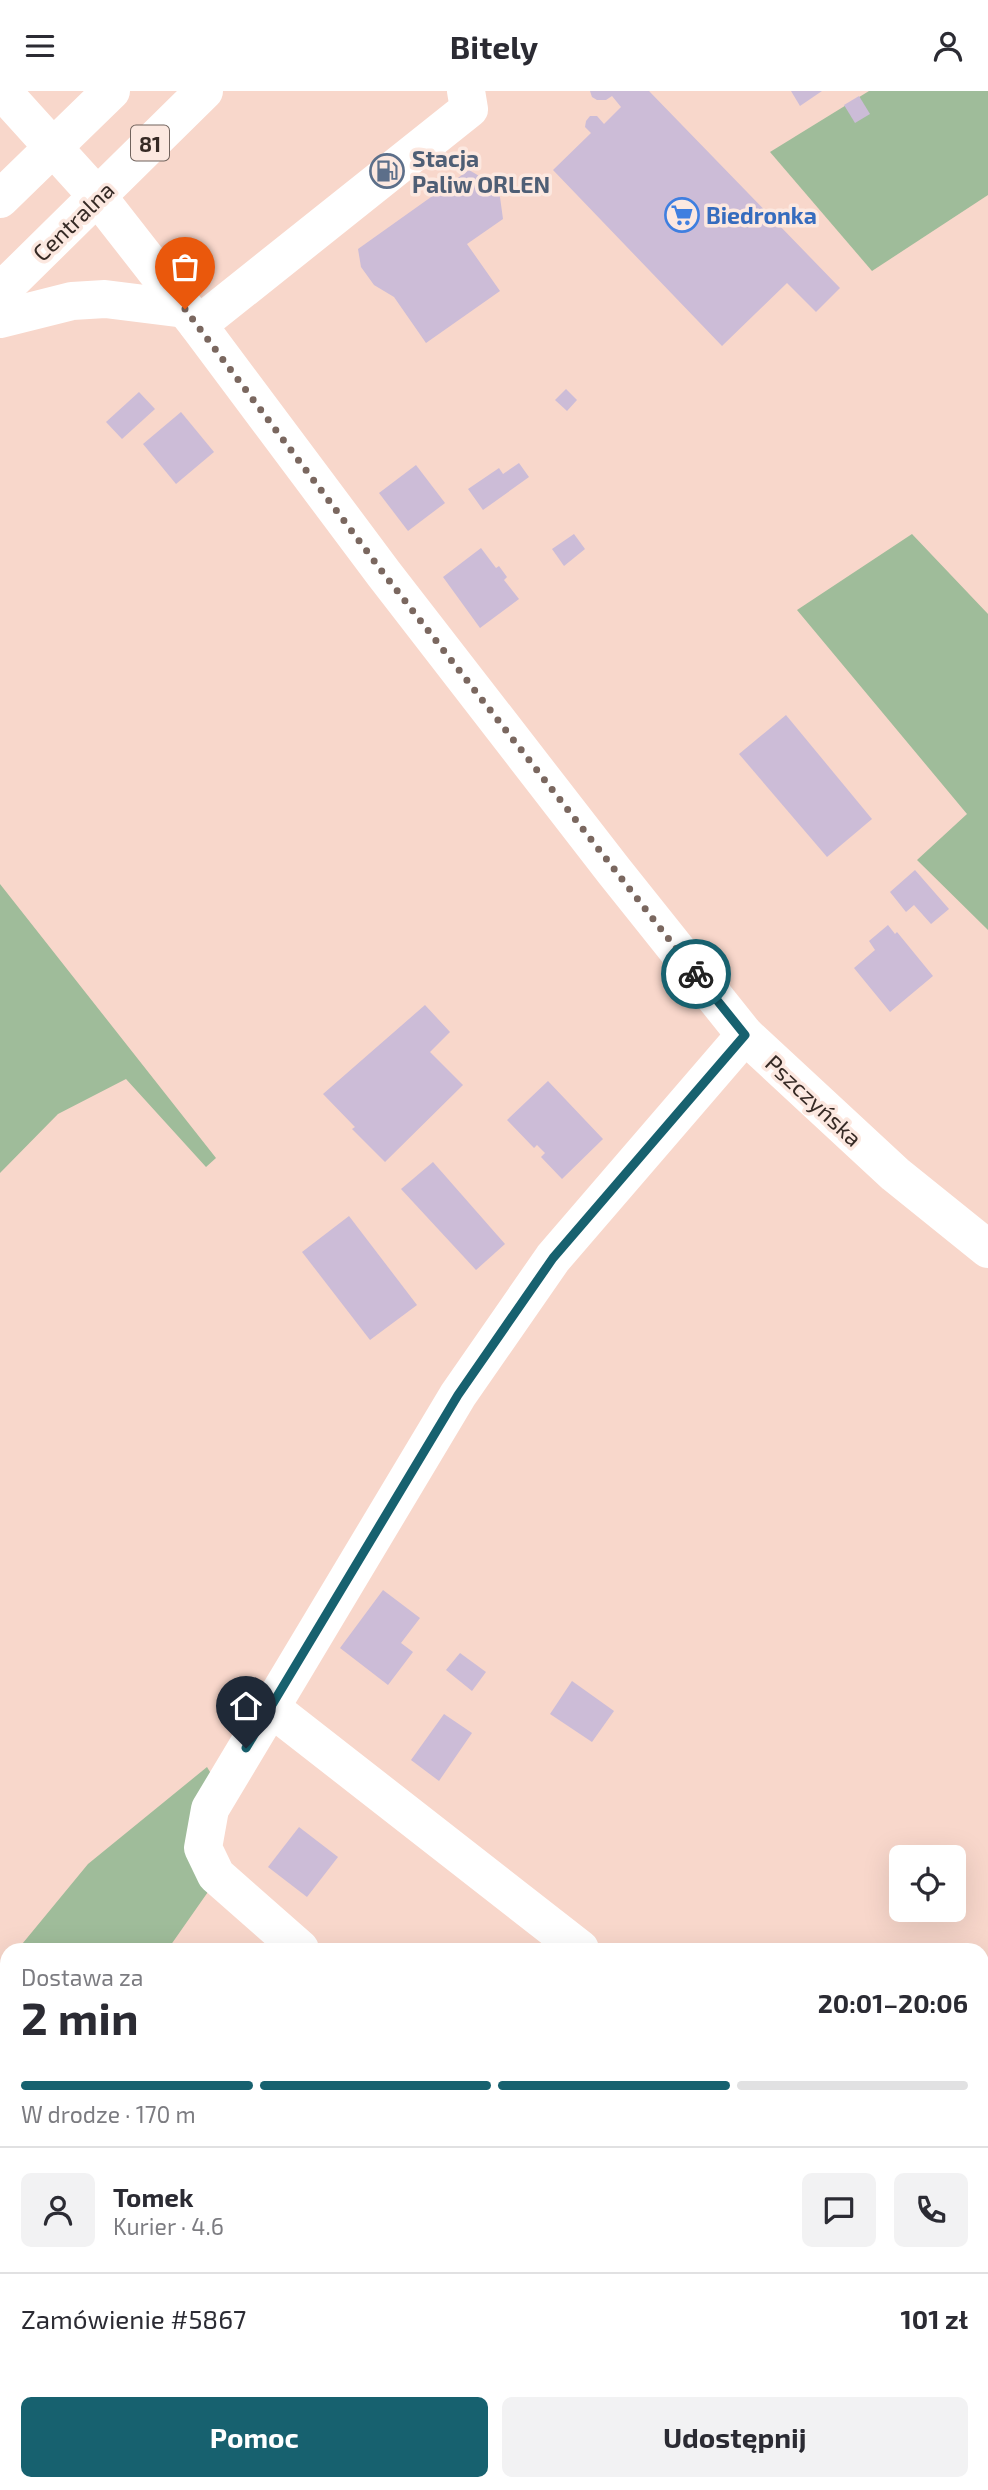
<!DOCTYPE html>
<html lang="pl">
<head>
<meta charset="utf-8">
<style>
	:root { --surface:#fff; --page:#f2f2f3; --text:#2b2b33; --muted:#7c7c81; --line:#e1e1e2; --accent:#17616f }
	body { margin:0; font-family:"Exo 2",sans-serif; background:var(--page); color:var(--text); height:100vh; display:flex; flex-direction:column; font-size:26px; white-space:nowrap }
	* { box-sizing:border-box; margin:0 }
	p { font-size:23px; color:var(--muted) }
	.icon { flex:none; width:38px; height:38px; fill:none; stroke:currentColor; stroke-width:2; stroke-linecap:round; stroke-linejoin:round }
	.map { position:relative; flex:1; overflow:hidden }
	.details { position:absolute; left:0px; top:1852px; width:989px; height:548px; display:flex; flex-direction:column; background:var(--surface); border-radius:21px 21px 0 0; box-shadow:0 7px 28px #0002 }
	.details>* { flex:none }
	.buttons { position:absolute; left:889px; top:1754px; display:grid; gap:14px }
	.buttons a { display:grid; place-items:center; width:77px; height:77px; border-radius:10px; background:var(--surface); box-shadow:0 7px 28px #0002; font-size:35px }
	.pin { position:absolute; display:grid; place-items:center; width:60px; height:60px; color:#fff; margin:-72px -30px; border-radius:50% 50% 50% 0; rotate:-45deg; box-shadow:0 0 7px #0007 }
	.pin .icon { rotate:45deg }
	.courier { position:absolute; display:grid; place-items:center; width:70px; height:70px; margin:-35px; border:5px solid #17616f; border-radius:50%; background:#fff; color:#222; box-shadow:0 2px 9px #0007 }
	.head em { font-style:normal; font-weight:700 }
	.head div { display:flex; flex-direction:column-reverse }
	.head { display:flex; align-items:center; justify-content:space-between; height:119px; padding:0 21px }
	h1 { font-size:46px; font-weight:700; line-height:52px }
	.bar { display:grid; grid-template-columns:repeat(4,1fr); gap:10px 7px; align-content:center; height:84px; padding:0 21px }
	.bar i { height:9px; border-radius:5px; background:var(--line) }
	.bar .on { background:var(--accent) }
	.bar p { grid-column:span 4 }
	.line { display:flex; align-items:center; gap:18px; padding:0 21px; border-top:2px solid var(--line) }
	.line div { flex:1 }
	.round { display:grid; place-items:center; flex:none; width:74px; height:74px; border-radius:10px; background:var(--page) }
	.button { display:flex; gap:14px; margin-top:auto; padding:14px 21px }
	.button a { flex:1; height:80px; border-radius:10px; background:var(--accent); color:#fff; font-size:28px; font-weight:700; line-height:80px; text-align:center }
	.button a+a { background:var(--page); color:var(--text) }
	header { display:flex; justify-content:space-between; align-items:center; height:91px; padding:0 21px; background:var(--surface); font-size:32px; font-weight:700 }
	.map>svg:first-child { display:block }
</style>
</head>
<body>
<header><svg class="icon" aria-label="menu" viewBox="0 0 24 24"><path d="M4 6h16M4 12h16M4 18h16"/></svg>Bitely<svg class="icon" aria-label="person" viewBox="0 0 24 24"><circle cx="12" cy="8" r="4"/><path d="M4 21q1-7 8-7t8 7"/></svg></header>
<div class="map">
<svg width="988" height="2399" viewBox="0 0 988 2399">
	<rect width="100%" height="100%" fill="#f8d7cb"/>
	<g fill="#9fbc9a">
		<path d="M869 0H988V104L872 180 770 61Z"/>
		<path d="M912 443 988 523V839L917 769 967 723 797 519Z"/>
		<path d="M0 793 216 1067 206 1076 126 988 58 1023 0 1082Z"/>
		<path d="M207 1676 230 1714 220 1741 224 1778 168 1858H18L88 1773Z"/>
		<path d="M7 1872V2392H406L420 2399H0V1880Z"/>
		<path d="M988 2221V2399H778L770 2392H982V2228Z"/>
	</g>
	<g fill="#ccbcd7">
		<path d="M590 0H649L840 197 816 221 787 192 722 255 553 79 591 42 585 36 586 30 590 25H597L604 33 621 16 612 5 606 9H597L592 6Z"/>
		<path d="M791 0H822L800 15Z"/>
		<path d="M859 5 870 23 855 32 844 14Z"/>
		<path d="M469 79 486 89 500 106 503 128 467 153 500 200 426 252 394 206 374 194 361 176 358 158Z"/>
		<path d="M566 298 577 309 567 320 555 309Z"/>
		<path d="M139 301 155 318 122 348 106 331Z"/>
		<path d="M181 321 214 361 176 393 143 353Z"/>
		<path d="M519 372 529 386 483 419 468 398 499 377 503 383Z"/>
		<path d="M416 374 445 412 408 440 379 402Z"/>
		<path d="M574 443 585 458 564 475 552 458Z"/>
		<path d="M481 457 496 477 499 475 507 486 504 489 519 508 480 537 443 486Z"/>
		<path d="M786 624 872 728 827 766 739 663Z"/>
		<path d="M915 779 949 818 931 833 914 814 906 821 890 801Z"/>
		<path d="M888 834 895 843 897 841 933 885 890 921 854 877 875 859 869 850Z"/>
		<path d="M425 914 450 941 430 961 463 994 385 1071 352 1038 355 1036 323 1003Z"/>
		<path d="M548 990 603 1048 562 1088 541 1066 545 1062 537 1054 534 1057 507 1029Z"/>
		<path d="M433 1071 505 1153 476 1179 401 1098Z"/>
		<path d="M349 1125 417 1214 370 1249 302 1161Z"/>
		<path d="M383 1499 420 1527 401 1552 413 1561 388 1594 340 1557Z"/>
		<path d="M460 1562 486 1581 472 1600 446 1579Z"/>
		<path d="M572 1590 614 1620 592 1651 550 1623Z"/>
		<path d="M444 1623 472 1642 439 1690 411 1669Z"/>
		<path d="M299 1736 338 1766 307 1806 268 1776Z"/>
	</g>
	<g fill="none" stroke-linecap="round" stroke-linejoin="round">
		<g stroke="#fff" stroke-width="38">
			<path d="M98 106 198 234 384 483 614 780 745 944 895 1083 988 1158"/>
			<path d="M0 228 72 210 105 208 185 218"/>
			<path d="M198 234 469 18 466 0"/>
			<path d="M270 1616 580 1858"/>
			<path d="M300 1858 216 1784 203 1757 210 1718 458 1304 553 1167 745 944"/>
			<path d="M982 2181 988 2186"/>
		</g>
		<g stroke="#fff" stroke-width="38">
			<path d="M2 0 98 106"/>
			<path d="M0 108 111 0"/>
			<path d="M0 201 204 0"/>
		</g>
	</g>
	<g fill="none" stroke-linecap="round" stroke-linejoin="round">
		<path stroke="#7a675f" stroke-width="7" stroke-dasharray="0 12.6" d="M185 218 384 483 696 883"/>
		<path stroke="#17616f" stroke-width="9" d="M246 1657 458 1304 553 1167 745 944 696 883"/>
	</g>
	<defs>
		<g id="fuel-ring" transform="scale(1.75)"><circle r="9.5" fill="#fce8e0" stroke="#5c6f8a" stroke-width="1.5"/><path d="M-5.5-6h7V0h2V4h1.3V-2.5L3-4.5l.8-.8L6-3V5H2.5V1h-1V6h-7ZM-4.2-4.7v3.2H.2V-4.7Z" fill="#5c6f8a"/></g>
		<g id="supermarket-ring" transform="scale(1.75)"><circle r="9.5" fill="#fce8e0" stroke="#3f7fe0" stroke-width="1.5"/><path d="M-6-5.5h2.5l.6 2H6L4.5 2H-2.5L-4.4-4H-6ZM-1.5 3.2a1.3 1.3 0 1 0 .1 0ZM3 3.2a1.3 1.3 0 1 0 .1 0Z" fill="#3f7fe0"/></g>
	</defs>
	<g fill-rule="evenodd">
		<use href="#fuel-ring" x="387" y="80"/>
		<use href="#supermarket-ring" x="682" y="124"/>
	</g>
	<g text-anchor="middle" dominant-baseline="central" stroke-width="7" stroke-linejoin="round" paint-order="stroke">
		<rect fill="#fce8e0" stroke="#71635d" stroke-width="2" x="131" y="34.5" width="38" height="35" rx="5"/>
		<g font-size="21" font-weight="bold" fill="#362a25">
			<text x="150" y="52">81</text>
		</g>
		<g font-size="23" font-weight="bold" fill="#4e5e75" stroke="#fce8e0" text-anchor="start">
			<text x="412" y="67">Stacja<tspan x="412" dy="26">Paliw ORLEN</tspan></text>
		</g>
		<g font-size="23" font-weight="bold" fill="#366cbe" stroke="#fce8e0" text-anchor="start">
			<text x="706" y="124">Biedronka</text>
		</g>
		<g font-size="23" fill="#362a25" stroke="#fce8e0">
			<text transform="translate(73 130) rotate(-44)">Centralna</text>
			<text transform="translate(814 1009) rotate(43)">Pszczyńska</text>
		</g>
	</g>
</svg>
<div class="buttons">
<a><svg class="icon" aria-label="locate" viewBox="0 0 24 24"><circle cx="12" cy="12" r="6"/><path d="M12 2v4M12 18v4M2 12h4M18 12h4"/></svg></a>
</div>
<div class="pin" style="left:185px;top:218px;background:#ea580c"><svg class="icon" aria-label="bag" viewBox="0 0 24 24"><path d="M5 8h14l-1 12H6zM9 8a3 3 0 0 1 6 0"/></svg></div>
<div class="pin" style="left:246px;top:1657px;background:#1f2937"><svg class="icon" aria-label="home" viewBox="0 0 24 24"><path d="M3 11l9-7 9 7M6 9v11h12V9"/></svg></div>
<div class="courier" style="left:696px;top:883px"><svg class="icon" aria-label="bike" viewBox="0 0 24 24"><circle cx="6" cy="16" r="4"/><circle cx="18" cy="16" r="4"/><path d="M6 16l4-8h5l3 8M10 8l3 8H6M13 5h3"/></svg></div>
<section class="details">
<div class="head"><div><h1>2 min</h1><p>Dostawa za</p></div><em>20:01–20:06</em></div>
<div class="bar"><i class="on"></i><i class="on"></i><i class="on"></i><i></i><p>W drodze · 170 m</p></div>
<div class="line" style="height:126px"><a class="round"><svg class="icon" aria-label="person" viewBox="0 0 24 24"><circle cx="12" cy="8" r="4"/><path d="M4 21q1-7 8-7t8 7"/></svg></a><div><b>Tomek</b><p>Kurier · 4.6</p></div><a class="round"><svg class="icon" aria-label="chat" viewBox="0 0 24 24"><path d="M4 5h16v11H9l-5 4z"/></svg></a><a class="round"><svg class="icon" aria-label="phone" viewBox="0 0 24 24"><path d="M5 4h4l2 5-3 2q2 4 5 5l2-3 5 2v4C11 20 4 13 5 4z"/></svg></a></div>
<div class="line" style="height:91px"><div>Zamówienie #5867</div><b>101 zł</b></div>
<div class="button"><a>Pomoc</a><a>Udostępnij</a></div>
</section>
</div>
</body>
</html>
